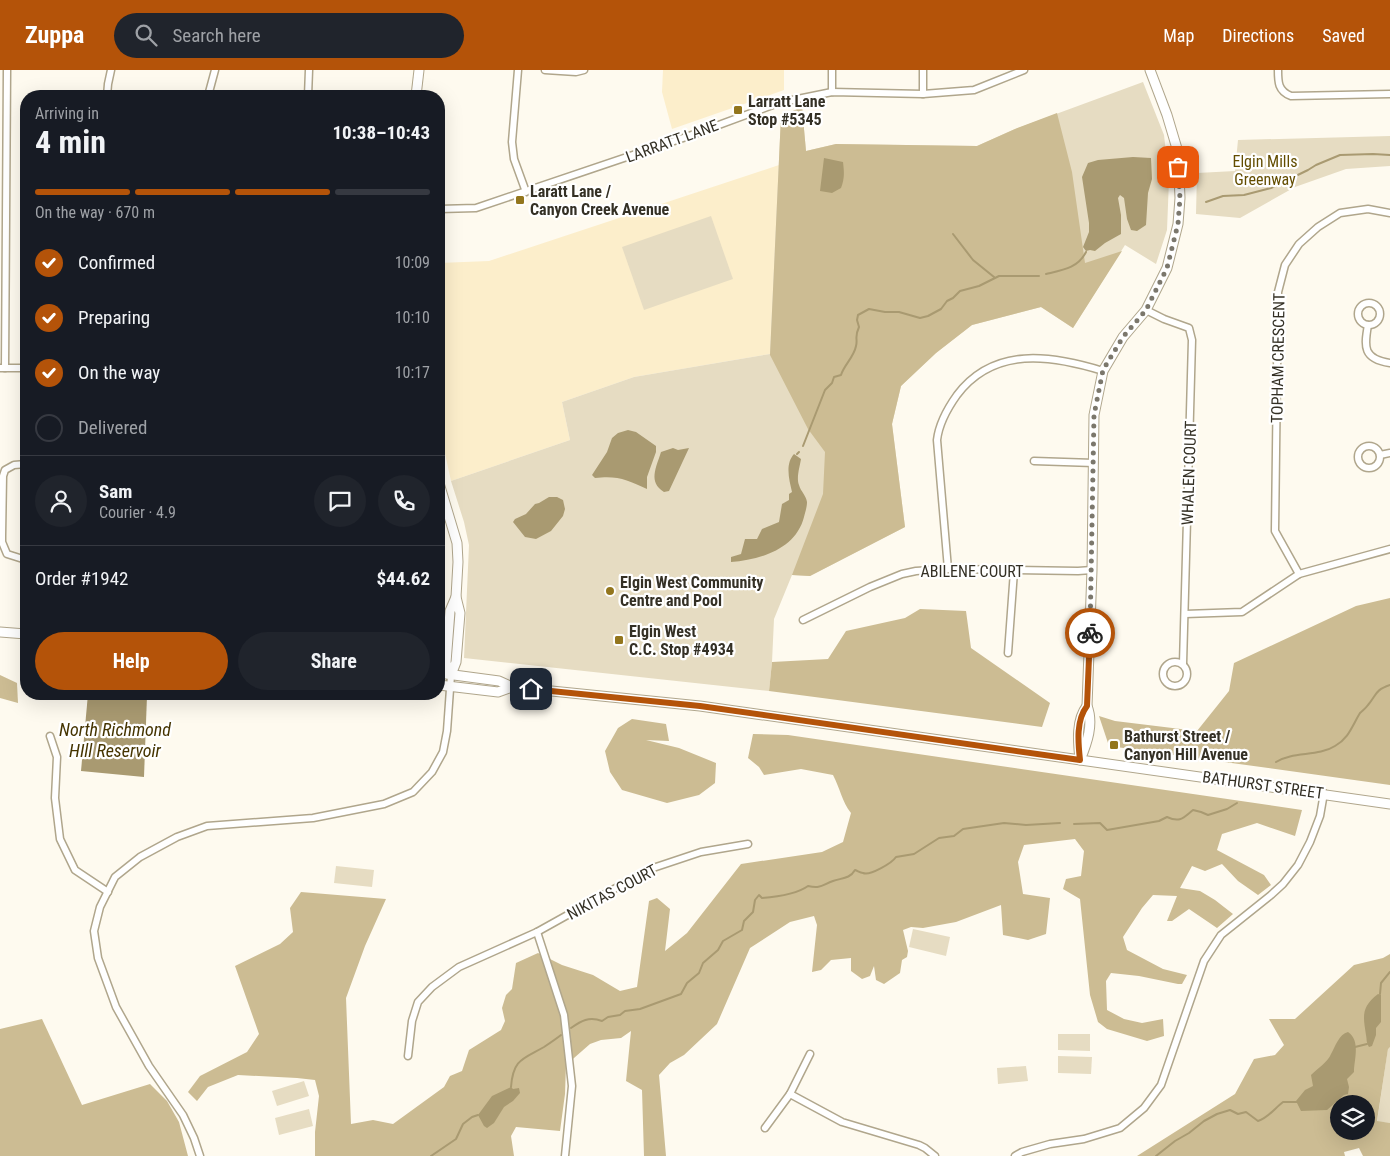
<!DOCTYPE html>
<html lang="en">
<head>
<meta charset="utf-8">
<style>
	:root { --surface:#171b24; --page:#20242c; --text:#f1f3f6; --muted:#9ea1a6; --line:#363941; --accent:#b45309 }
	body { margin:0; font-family:"Roboto Condensed",sans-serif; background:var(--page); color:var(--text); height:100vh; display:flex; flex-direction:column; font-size:19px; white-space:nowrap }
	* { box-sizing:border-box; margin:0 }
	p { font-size:16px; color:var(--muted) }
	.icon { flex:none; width:28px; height:28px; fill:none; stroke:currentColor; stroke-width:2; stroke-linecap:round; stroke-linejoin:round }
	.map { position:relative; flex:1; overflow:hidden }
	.side { position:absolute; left:20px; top:20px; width:425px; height:610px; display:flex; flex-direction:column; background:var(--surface); border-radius:20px; box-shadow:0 5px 20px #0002 }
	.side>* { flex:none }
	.fabs { position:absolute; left:1330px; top:1025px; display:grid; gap:10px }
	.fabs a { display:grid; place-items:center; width:45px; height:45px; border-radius:50%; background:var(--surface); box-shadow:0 5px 20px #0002; font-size:25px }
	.pin { position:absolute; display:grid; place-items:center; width:42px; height:42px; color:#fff; margin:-21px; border-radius:10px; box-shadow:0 2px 8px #0006 }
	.courier { position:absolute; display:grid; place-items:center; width:50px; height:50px; margin:-25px; border:4px solid #b45309; border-radius:50%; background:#fff; color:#222; box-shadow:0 1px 6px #0007 }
	.headline em { font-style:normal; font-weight:700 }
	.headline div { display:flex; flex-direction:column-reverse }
	.headline { display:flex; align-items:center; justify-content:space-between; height:85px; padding:0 15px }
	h1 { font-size:32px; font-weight:700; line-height:38px }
	.bar { display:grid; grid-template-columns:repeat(4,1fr); gap:8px 5px; align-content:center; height:60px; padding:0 15px }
	.bar i { height:6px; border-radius:4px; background:var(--line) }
	.bar .selected { background:var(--accent) }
	.bar p { grid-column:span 4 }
	.line { display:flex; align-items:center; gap:12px; padding:0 15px; border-top:1px solid var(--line) }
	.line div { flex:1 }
	.round { display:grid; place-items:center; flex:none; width:52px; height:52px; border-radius:26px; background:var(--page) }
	ol { padding:0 15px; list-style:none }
	li { display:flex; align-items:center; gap:15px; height:55px }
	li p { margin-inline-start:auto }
	li .icon { padding:5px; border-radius:50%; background:var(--accent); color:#fff; stroke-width:4 }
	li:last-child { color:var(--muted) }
	li i { width:28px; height:28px; border:2px solid var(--line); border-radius:50% }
	.cta { display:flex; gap:10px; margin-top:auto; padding:10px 15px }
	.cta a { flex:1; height:58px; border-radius:30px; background:var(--accent); color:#fff; font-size:20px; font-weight:700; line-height:58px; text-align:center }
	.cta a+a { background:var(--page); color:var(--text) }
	header { display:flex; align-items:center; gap:30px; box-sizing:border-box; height:70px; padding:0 25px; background:var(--accent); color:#fff }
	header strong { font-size:24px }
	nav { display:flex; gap:28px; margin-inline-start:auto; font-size:18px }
	.search { width:350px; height:45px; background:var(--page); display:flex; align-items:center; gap:12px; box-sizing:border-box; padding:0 18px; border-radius:28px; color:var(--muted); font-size:19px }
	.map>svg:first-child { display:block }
</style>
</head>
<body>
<header>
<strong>Zuppa</strong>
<div class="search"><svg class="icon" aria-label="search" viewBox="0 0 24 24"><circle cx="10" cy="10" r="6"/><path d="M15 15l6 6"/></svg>Search here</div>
<nav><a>Map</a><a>Directions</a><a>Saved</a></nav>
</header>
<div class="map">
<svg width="1390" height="1086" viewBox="0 0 1390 1086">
	<rect width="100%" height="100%" fill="#fefaef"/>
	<g fill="#fceecb">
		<path d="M663 0H784V20L672 59 662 22Z"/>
		<path d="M779 95 770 284 634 307 562 332 570 370 451 411 439 356V193L489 191Z"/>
	</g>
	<g fill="#e6dcc2">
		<path d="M1143 12 1164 65 1169 110 1167 160 1156 194 1125 175 1073 258 1041 237 972 255 936 283 901 316 892 354 905 457 810 506 792 505 774 549 772 592 769 621 464 588 469 475 464 452 451 411 570 370 562 332 634 307 770 284 781 46 802 37 806 81 836 74 977 76 1015 59Z"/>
		<path d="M1390 66V96L1346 99 1295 117 1240 148 1196 144 1197 103 1235 101 1238 70Z"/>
		<path d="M711 146 733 209 644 240 622 177Z"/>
		<path d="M336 796 374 800 372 817 334 813Z"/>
		<path d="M913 859 950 867 946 886 909 877Z"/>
		<path d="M1058 964H1090V981L1058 980Z"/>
		<path d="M1390 977V1053L1377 1052 1388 978Z"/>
		<path d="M1058 986 1092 987 1091 1004 1058 1003Z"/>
		<path d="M1026 996 1028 1011 998 1014 997 998Z"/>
		<path d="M304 1011 309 1026 277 1036 272 1021Z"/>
		<path d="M309 1039 313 1056 279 1065 275 1048Z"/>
	</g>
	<g fill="#ccbc93" fill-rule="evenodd">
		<path d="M802 37 806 81 836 74 977 76 1015 59 1057 43 1072 102 1085 193 1122 181 1073 258 1041 237 972 255 936 283 901 316 892 354 905 457 810 506 792 505 823 424 825 382 808 359 770 285 781 46Z"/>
		<path d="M1390 528V715L1109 676 1099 646 1115 651 1197 661 1229 621 1234 593 1356 536Z"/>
		<path d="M920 539 966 541 971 578 1050 633 1042 657 769 621 772 592 828 589 846 561 905 548Z"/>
		<path d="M0 605 17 613 18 633 0 628Z"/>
		<path d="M632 649 666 654 669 671 646 670 679 678 716 693 715 713 699 725 667 733 622 720 610 702 605 681 618 658Z"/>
		<path d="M753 664 788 665 1302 740 1295 766 1257 753 1222 764 1217 780 1264 805 1271 815 1258 825 1238 811 1222 794 1205 801 1192 796 1180 818 1200 821 1215 830 1233 844 1217 858 1189 839 1172 851H1167L1177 826 1153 825 1142 838 1123 867 1127 880 1163 899 1187 905 1182 914H1178L1139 906 1111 903 1106 911 1107 940 1124 949 1142 953 1163 949 1164 966 1147 971 1107 959 1098 952 1090 925 1080 829 1063 819 1066 809 1081 806 1084 781 1075 769 1024 775 1018 792 1023 824 1050 828 1046 864 1028 870 1003 865 1001 835 956 852 923 858 911 857 903 860 908 881 907 887 902 890 900 903 884 914 876 910 874 896 870 906 862 909 851 901V888L831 890 821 900 812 902 817 855 814 846 790 852 750 878 717 954 684 985 670 993 659 1005 666 1086H644L642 1020 626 1011 631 961 621 968 601 970 590 974 566 995 565 1024 560 1061 516 1057 511 1066 514 1086H315V1062L319 1026 315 1010 297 1008 238 1005 208 1017 197 1031 188 1022 200 1006 247 982 259 964 235 896 280 874 293 862 290 838 301 822 386 829 365 876 346 928 351 1054 373 1050 393 1054 444 1017 450 1006 462 1001 469 980 501 960 505 951 502 938 506 925 512 919 516 893 538 883 562 895 593 905 620 921 637 917 649 831 657 828 670 839 665 881 687 863 741 794 822 782 843 772 851 743C842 732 840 718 833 705L801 699 764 705 759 697 748 688Z"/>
		<path d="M1390 884V977L1388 979 1377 1051 1390 1053V1086H1363L1359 1078 1344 1082 1345 1086H1137L1235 1024 1254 989 1275 985 1284 975 1269 949H1295L1354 895 1383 888ZM1339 1034H1366V1061H1339Z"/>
		<path d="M42 949 82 1035 150 1014 167 1031 179 1052 188 1086H0V959Z"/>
	</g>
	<g fill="#a99a71">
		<path d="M1133 87 1151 88 1152 109 1148 123 1146 155 1137 161 1131 160 1127 149 1124 128 1120 125 1118 128 1121 145V164L1105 173 1095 181 1090 180 1086 181 1083 177 1089 162V153L1082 107 1088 93 1098 90Z"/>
		<path d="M824 88 843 92C844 101 845 108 841 118L832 123 820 121Z"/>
		<path d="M628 360 636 362 656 376V382L647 407V419C628 410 617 405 595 408L592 405 607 382 612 368 618 363Z"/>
		<path d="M673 378 678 380 689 378 669 421 664 422C648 412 656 398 661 382Z"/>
		<path d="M794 384 801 389C800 396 796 408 799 415 801 422 806 425 807 432 807 437 805 443 804 447 796 479 760 490 731 492V487L741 484 745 469H757L762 459 779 452 782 434 789 430V424L792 422C789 409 785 394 794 384Z"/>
		<path d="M549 427H557L563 430 565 439 563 446 551 461 536 469 525 467 513 452 515 449 526 444 535 434 539 433Z"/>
		<path d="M88 624H134L147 626 144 707 81 701Z"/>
		<path d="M1378 924 1381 925V952L1376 958V965L1372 976 1369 977C1366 972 1367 970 1366 965 1363 946 1361 937 1378 924Z"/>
		<path d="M1348 962C1361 971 1354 990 1354 1002L1347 1009 1349 1017 1348 1024 1344 1025 1327 1040 1301 1041 1296 1031 1305 1020 1313 1016 1311 1005C1317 999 1328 992 1331 984 1335 977 1339 964 1348 962Z"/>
		<path d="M511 1017 513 1019 519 1018 520 1023 513 1031 504 1037 494 1053 487 1058 484 1056 478 1045 492 1026Z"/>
	</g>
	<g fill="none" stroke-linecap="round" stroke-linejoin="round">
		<g stroke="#a99a71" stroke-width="2">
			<path d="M1206 132 1223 126 1244 125 1271 118 1308 100 1316 95 1340 85 1373 84 1390 85"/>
			<path d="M953 164 973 190 994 207"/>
			<path d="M1046 204C1063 200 1078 198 1086 182"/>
			<path d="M803 376 825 320 832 313 834 307 841 305C844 295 854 287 856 276 858 268 854 268 859 257L857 250 858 245 869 239 885 242H899L920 248 928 246 941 239 947 231 953 228 960 221 979 216 999 206H1039"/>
			<path d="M797 384 799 382"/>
			<path d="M1276 692C1293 681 1318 687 1335 676 1349 668 1352 656 1360 643 1363 640 1366 638 1368 635 1377 624 1375 620 1390 615"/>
			<path d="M1074 754 1100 753 1107 760 1159 751 1167 747C1180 753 1183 748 1193 740L1201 742 1208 745 1227 739 1237 733"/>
			<path d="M1380 924 1381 913 1390 902"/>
			<path d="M571 958C581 951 589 946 602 951L608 947 620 945 625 941 640 939 681 924 687 913 699 903 703 893 718 880 723 871 742 860 744 851 753 842 755 830 759 825 762 828C775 827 797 824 808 816 821 819 822 815 833 811 841 808 850 809 855 800 858 801 860 803 863 803 870 806 892 793 896 787L914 784 939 768 954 766 963 759 1004 753 1026 755 1060 753"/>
			<path d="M1355 977 1367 974"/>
			<path d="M511 1017C513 989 523 989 544 977 550 973 556 969 561 965"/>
			<path d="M431 1086 456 1069 463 1054 472 1047 478 1045"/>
			<path d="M1156 1086 1175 1071 1189 1063 1204 1051 1217 1044 1230 1040 1238 1044 1246 1042 1258 1051C1268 1048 1275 1038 1283 1032H1297"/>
		</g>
		<g stroke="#b0a68c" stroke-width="9">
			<g id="street">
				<path d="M518 0 512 72 514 89 526 122"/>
				<path d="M545 0 576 2 584 0"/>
				<path d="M1278 0C1278 12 1278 21 1291 26L1390 24"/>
				<path d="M832 22V0"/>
				<path d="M923 24V0"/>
				<path d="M107 26 108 14 111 0"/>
				<path d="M208 26 215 0"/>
				<path d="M308 26 309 0"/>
				<path d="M439 139 476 138 689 66 778 33 832 22 923 24 974 20 1024 0"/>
				<circle cx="1369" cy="244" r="11"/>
				<path d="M1146 240 1164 249 1189 258 1192 270 1183 594"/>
				<path d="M1368 255C1364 277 1363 289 1390 293"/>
				<path d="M0 298H26"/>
				<path d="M5 298 7 0"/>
				<circle cx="1369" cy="387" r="11"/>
				<path d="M1380 385 1390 383"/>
				<path d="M1034 391 1094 393"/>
				<path d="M26 394 14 395 5 400 3 406 2 466V472L7 484 26 490"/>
				<path d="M948 499 937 370C939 353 947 339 957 325 994 276 1051 285 1103 301"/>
				<path d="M1299 504 1275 461 1278 222 1285 195 1299 174 1318 157 1340 143 1368 139 1390 143"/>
				<path d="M1185 544 1242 542 1299 504 1390 479"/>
				<path d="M803 550 870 517 902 504 916 501 948 499 1078 501 1092 500"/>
				<path d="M1008 583 1014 501"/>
				<circle cx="1175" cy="604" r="12"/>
				<path d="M50 666 57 687 55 728 60 769 75 800 108 822"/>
				<path d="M537 862 564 945 572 1016 565 1086"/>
				<path d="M810 984 790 1024 842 1052 919 1075 925 1078 935 1086"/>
				<path d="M408 986 412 951 418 932 432 917 459 897 537 862 650 799 701 782 748 774"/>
				<path d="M765 1058 790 1024"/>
				<path d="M200 1086 194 1068 183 1045 149 996 116 937 98 888 94 861 100 837 115 807 140 787 177 767 207 756 313 748 384 734 413 722 432 702 443 682 447 661 451 605"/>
				<path d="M1015 1086 1022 1082 1050 1074 1084 1069 1120 1058 1144 1038 1161 1015 1204 891 1221 865 1271 825 1283 814 1298 795 1310 772 1320 746 1324 723"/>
			</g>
		</g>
		<g stroke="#b0a68c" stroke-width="11">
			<g id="secondary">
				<path d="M416 26 419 0"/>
				<path d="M439 413 457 473 458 492 456 527 460 543 456 592 451 605"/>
				<path d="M0 562 26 564"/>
				<path d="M439 603 499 611 512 617 700 636 1390 734"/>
				<path d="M451 605 446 593 450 541 456 527"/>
				<path d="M439 615 498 622 512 617"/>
				<path d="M1080 689C1078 672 1076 650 1087 636"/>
				<path d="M1080 690C1087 673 1094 654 1087 636L1092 500 1094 345 1103 301 1123 267 1146 240 1167 198 1178 154 1180 128 1178 82 1167 45 1150 0"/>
			</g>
		</g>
		<use href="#street" stroke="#fff" stroke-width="6"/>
		<use href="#secondary" stroke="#fff" stroke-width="9"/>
	</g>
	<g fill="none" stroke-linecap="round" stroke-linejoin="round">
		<path stroke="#7b776c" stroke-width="5" stroke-dasharray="0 9" d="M1090 563 1094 345 1103 300 1123 267 1146 240 1167 198 1178 154 1180 128 1178 97"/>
		<path stroke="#b45309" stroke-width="6" d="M531 619 700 636 1080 690C1078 672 1076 650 1087 636L1090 563"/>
	</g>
	<g fill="#93761d" stroke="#fff" stroke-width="2">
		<rect x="733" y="35" width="10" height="10" rx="2.5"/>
		<rect x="515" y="125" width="10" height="10" rx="2.5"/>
		<circle cx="610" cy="521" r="5"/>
		<rect x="614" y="565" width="10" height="10" rx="2.5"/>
		<rect x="1109" y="670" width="10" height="10" rx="2.5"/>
	</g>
	<g text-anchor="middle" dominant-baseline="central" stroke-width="4.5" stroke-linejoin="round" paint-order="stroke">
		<g font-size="16" font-weight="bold" fill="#343025" stroke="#fff" text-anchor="start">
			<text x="748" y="31">Larratt Lane<tspan x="748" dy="18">Stop #5345</tspan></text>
			<text x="530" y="121">Laratt Lane /<tspan x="530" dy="18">Canyon Creek Avenue</tspan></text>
			<text x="620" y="512">Elgin West Community<tspan x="620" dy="18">Centre and Pool</tspan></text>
			<text x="629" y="561">Elgin West<tspan x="629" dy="18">C.C. Stop #4934</tspan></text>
			<text x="1124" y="666">Bathurst Street /<tspan x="1124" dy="18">Canyon Hill Avenue</tspan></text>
		</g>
		<g font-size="16" fill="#343025" stroke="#fff">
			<text transform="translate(672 71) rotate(-20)">LARRATT LANE</text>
			<text transform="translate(1278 288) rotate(-89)">TOPHAM CRESCENT</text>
			<text transform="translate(1189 403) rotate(-88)">WHALEN COURT</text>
			<text x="972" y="501">ABILENE COURT</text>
			<text transform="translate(1263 715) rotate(8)">BATHURST STREET</text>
			<text transform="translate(612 822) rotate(-28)">NIKITAS COURT</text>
		</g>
		<g font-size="16" fill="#634d00" stroke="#fff">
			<text x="1265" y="91">Elgin Mills<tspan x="1265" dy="18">Greenway</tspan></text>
		</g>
		<g font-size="18" font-style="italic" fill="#453400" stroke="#fff">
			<text x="115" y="659">North Richmond<tspan x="115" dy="21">HIll Reservoir</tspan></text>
		</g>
	</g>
</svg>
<div class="fabs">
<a><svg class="icon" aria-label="layers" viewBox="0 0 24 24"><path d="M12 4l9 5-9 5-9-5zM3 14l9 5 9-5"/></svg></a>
</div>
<div class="pin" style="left:1178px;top:97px;background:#ea580c"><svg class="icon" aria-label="bag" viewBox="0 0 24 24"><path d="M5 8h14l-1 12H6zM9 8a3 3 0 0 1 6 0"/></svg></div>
<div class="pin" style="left:531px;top:619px;background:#1f2937"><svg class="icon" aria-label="home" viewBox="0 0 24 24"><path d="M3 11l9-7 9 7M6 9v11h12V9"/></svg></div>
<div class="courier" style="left:1090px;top:563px"><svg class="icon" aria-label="bike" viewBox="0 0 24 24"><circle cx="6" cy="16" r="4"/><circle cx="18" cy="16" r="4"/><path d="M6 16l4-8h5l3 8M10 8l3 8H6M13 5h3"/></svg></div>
<section class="side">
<div class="headline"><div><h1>4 min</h1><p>Arriving in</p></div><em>10:38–10:43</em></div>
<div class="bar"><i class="selected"></i><i class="selected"></i><i class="selected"></i><i></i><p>On the way · 670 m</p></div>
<ol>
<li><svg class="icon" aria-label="check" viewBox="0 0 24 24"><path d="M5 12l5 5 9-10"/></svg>Confirmed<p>10:09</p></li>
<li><svg class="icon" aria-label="check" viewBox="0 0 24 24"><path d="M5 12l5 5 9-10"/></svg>Preparing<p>10:10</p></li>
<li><svg class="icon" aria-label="check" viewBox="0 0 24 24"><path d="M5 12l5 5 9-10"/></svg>On the way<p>10:17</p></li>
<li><i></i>Delivered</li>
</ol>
<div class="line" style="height:90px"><a class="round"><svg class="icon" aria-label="person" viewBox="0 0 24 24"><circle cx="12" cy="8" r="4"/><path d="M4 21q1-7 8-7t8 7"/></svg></a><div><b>Sam</b><p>Courier · 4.9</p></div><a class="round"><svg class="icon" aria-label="chat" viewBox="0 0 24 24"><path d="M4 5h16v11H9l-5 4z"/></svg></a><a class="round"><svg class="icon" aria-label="phone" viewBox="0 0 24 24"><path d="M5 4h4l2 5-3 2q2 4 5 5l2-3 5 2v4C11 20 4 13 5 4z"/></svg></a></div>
<div class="line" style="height:65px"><div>Order #1942</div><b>$44.62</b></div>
<div class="cta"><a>Help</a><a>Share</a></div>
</section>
</div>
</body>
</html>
